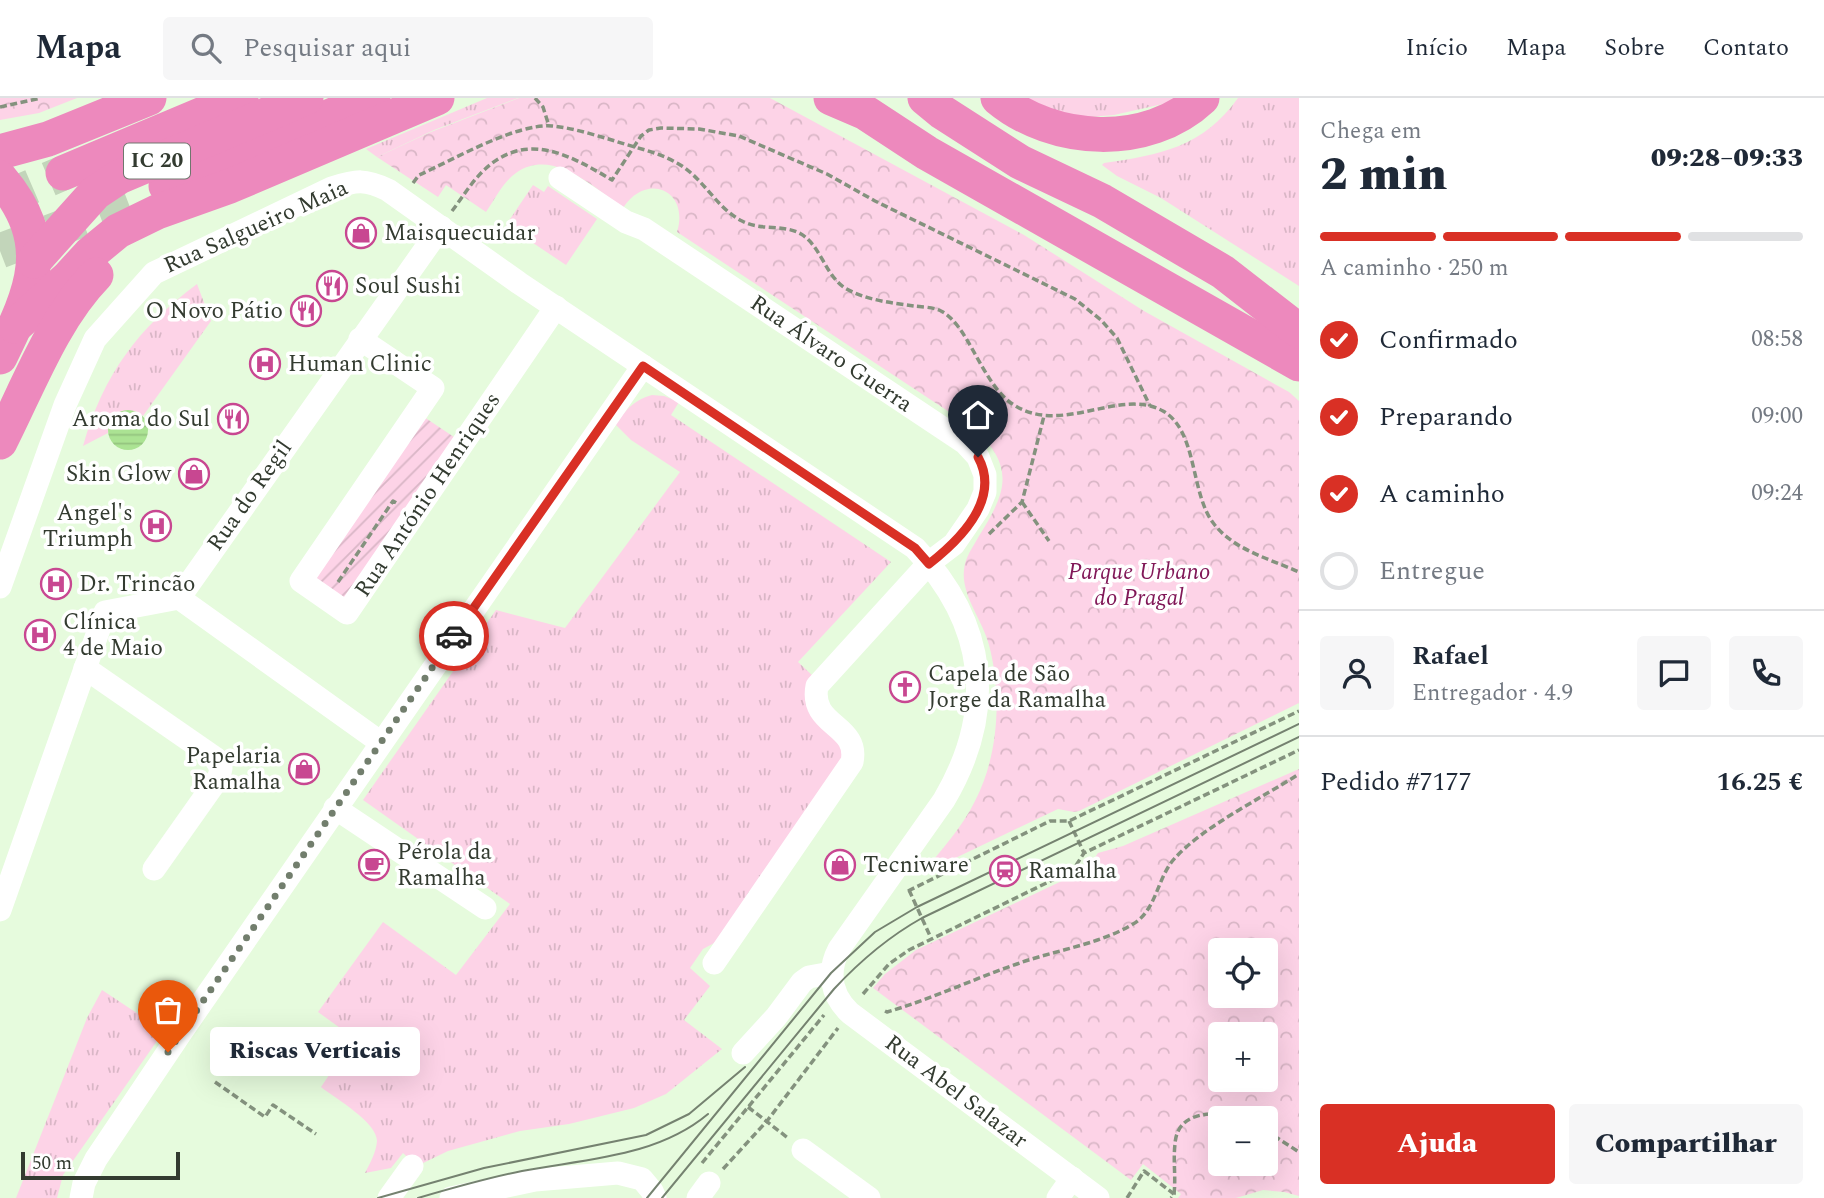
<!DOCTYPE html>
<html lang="pt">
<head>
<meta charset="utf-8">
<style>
	:root { --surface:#fff; --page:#f6f6f7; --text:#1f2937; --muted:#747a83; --line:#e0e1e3; --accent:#d93025 }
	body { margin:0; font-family:Spectral,serif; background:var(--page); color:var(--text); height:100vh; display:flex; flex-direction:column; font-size:26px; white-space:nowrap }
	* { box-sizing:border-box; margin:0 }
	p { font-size:23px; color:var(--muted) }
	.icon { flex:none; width:38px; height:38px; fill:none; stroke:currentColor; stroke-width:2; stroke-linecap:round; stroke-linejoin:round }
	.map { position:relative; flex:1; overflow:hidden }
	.details { display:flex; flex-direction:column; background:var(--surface); width:525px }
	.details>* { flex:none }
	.fabs { position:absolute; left:1208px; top:840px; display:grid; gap:14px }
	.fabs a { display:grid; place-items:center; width:70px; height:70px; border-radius:7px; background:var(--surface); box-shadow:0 7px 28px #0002; font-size:35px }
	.scale { position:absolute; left:21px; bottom:18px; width:159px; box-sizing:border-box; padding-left:7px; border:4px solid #333b30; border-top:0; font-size:19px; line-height:24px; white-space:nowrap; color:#333b30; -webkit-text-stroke:5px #fff; paint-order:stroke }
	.pin { position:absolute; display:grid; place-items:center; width:60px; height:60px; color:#fff; margin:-72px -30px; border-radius:50% 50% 50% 0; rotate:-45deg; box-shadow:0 0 7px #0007 }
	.pin .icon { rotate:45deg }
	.courier { position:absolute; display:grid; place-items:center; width:70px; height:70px; margin:-35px; border:5px solid #d93025; border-radius:50%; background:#fff; color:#222; box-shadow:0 2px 9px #0007 }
	.bubble { position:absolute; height:49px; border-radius:7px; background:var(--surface); box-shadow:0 7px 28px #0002; font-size:23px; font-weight:800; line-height:49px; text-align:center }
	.headline em { font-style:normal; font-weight:800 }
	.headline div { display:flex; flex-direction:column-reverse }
	.headline { display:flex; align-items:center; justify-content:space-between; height:119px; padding:0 21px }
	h1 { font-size:46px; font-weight:800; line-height:52px }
	.bar { display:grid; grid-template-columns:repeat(4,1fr); gap:10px 7px; align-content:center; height:84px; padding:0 21px }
	.bar i { height:9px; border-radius:5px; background:var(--line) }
	.bar .active { background:var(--accent) }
	.bar p { grid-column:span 4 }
	.line { display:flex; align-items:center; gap:18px; padding:0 21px; border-top:2px solid var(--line) }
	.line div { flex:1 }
	.round { display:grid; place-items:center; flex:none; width:74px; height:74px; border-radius:7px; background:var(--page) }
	ol { padding:0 21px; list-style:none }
	li { display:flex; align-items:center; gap:21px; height:77px }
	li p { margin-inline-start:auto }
	li .icon { padding:7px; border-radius:50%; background:var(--accent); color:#fff; stroke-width:4 }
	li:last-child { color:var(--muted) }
	li i { width:38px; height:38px; border:4px solid var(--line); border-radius:50% }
	.action { display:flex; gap:14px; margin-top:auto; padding:14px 21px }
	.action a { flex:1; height:80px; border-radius:7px; background:var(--accent); color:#fff; font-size:28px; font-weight:800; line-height:80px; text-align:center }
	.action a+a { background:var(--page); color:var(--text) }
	header { display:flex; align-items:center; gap:42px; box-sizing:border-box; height:98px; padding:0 35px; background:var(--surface); border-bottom:2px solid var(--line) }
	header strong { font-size:33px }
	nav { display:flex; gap:38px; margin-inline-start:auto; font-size:24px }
	.search { width:490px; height:63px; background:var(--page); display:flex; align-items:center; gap:18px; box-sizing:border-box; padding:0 24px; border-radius:7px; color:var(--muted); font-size:26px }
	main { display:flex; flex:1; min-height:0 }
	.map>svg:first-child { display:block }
</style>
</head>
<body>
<header>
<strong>Mapa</strong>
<div class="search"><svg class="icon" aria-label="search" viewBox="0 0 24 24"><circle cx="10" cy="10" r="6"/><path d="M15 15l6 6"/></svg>Pesquisar aqui</div>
<nav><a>Início</a><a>Mapa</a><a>Sobre</a><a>Contato</a></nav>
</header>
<main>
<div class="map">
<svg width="1299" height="1100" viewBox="0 0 1299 1100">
	<defs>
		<pattern id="grass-tufts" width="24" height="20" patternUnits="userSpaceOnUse" patternTransform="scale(1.75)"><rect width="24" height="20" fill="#fdd3e7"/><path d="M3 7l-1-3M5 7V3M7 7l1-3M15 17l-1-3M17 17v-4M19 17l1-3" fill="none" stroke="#d9b6c6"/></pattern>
		<pattern id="park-crowns" width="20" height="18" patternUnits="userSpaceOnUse" patternTransform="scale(1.75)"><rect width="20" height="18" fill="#fdd3e7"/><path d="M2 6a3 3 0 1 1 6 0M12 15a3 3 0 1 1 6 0" fill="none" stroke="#d9b6c6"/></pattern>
		<pattern id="garden-furrows" width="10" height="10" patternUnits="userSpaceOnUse" patternTransform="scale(1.75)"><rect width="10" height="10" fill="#fdd3e7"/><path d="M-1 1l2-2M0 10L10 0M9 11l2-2" fill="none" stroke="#d9b6c6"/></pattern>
		<pattern id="water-rules" width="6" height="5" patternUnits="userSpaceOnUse" patternTransform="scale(1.75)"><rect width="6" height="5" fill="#abe393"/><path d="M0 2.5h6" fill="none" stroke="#94c47f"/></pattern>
	</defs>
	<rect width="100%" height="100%" fill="#e6fbdd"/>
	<g fill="url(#grass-tufts)">
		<path d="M487 0H518L434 32 377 59 366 51Z"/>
		<path d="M1017 0H1179L1176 3 1114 17 1061 21Z"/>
		<path d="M1238 0H1299V188L1161 100 1117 78 1102 67 1104 65C1160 57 1203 49 1238 0Z"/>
		<path d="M533 87 544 94 548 88 597 121 566 167 506 127Z"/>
		<path d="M197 186 211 223 143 318 137 314 109 328 108 335 83 348C103 277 138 230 197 186Z"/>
		<path d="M652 297 664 298 679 304 671 317 891 464 798 564 813 578 842 647 844 657 716 844 703 851 690 870 710 888 684 922 722 951 666 996 634 1010 569 1026 520 1033 448 1053 417 1068 403 1055 391 1070 365 1075C370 1065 376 1055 377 1043 377 1024 336 1001 321 989L354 940 318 914 383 824 456 877 510 806 363 702 496 512 565 530 680 374 631 342 615 326C627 311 634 302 652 297Z"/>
		<path d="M102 892 164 933 63 1077 57 1100H16L87 920Z"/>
	</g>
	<g fill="url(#park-crowns)" fill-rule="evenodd">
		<path d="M0 0H77L39 15 0 22Z"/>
		<path d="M519 0H770L1024 137 1144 213 1289 294 1299 303V605L1079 713 1074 714 1058 711 922 776C940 753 962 730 975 703 999 657 1002 596 989 547 983 523 961 497 964 472 965 459 973 449 979 438 1006 395 1016 370 975 331L677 134C690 93 647 73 623 110 594 90 553 49 516 75 503 84 495 101 486 114L446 87 438 99 377 59 431 34Z"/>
		<path d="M1299 671V1098L1284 1094 1263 1092 1236 1100H1178L1181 1096 1143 1066 1131 1082 873 890 885 876 916 852 1087 771 1098 755 1123 748ZM1265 852V898H1220V852ZM1265 936V982H1220V936ZM1265 1020V1066H1220V1020Z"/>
	</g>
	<path fill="url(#garden-furrows)" d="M421 317 457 341 345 505 309 481Z"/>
	<circle fill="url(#water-rules)" cx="128" cy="332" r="20"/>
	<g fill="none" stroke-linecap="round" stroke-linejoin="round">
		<g stroke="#c2d5ba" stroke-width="35" stroke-dasharray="35 18" stroke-linecap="butt">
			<path d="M0 102 63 75"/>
			<path d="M0 153 128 104"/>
		</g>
		<g stroke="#84927e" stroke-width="3.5" stroke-dasharray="7 3.5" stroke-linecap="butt">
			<path d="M535 0 543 9 549 28"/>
			<path d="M0 9 41 0"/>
			<path d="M413 85 419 77C453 62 516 25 552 28 573 30 595 37 615 43 636 50 658 54 677 65 703 79 716 110 742 123 760 133 784 126 801 136 821 148 825 177 845 190 865 202 892 205 914 208 922 209 933 209 941 213 969 227 982 287 1014 307 1062 338 1120 289 1163 313 1198 333 1190 396 1214 426 1234 452 1270 461 1299 474"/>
			<path d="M452 113C462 100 471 85 482 74 525 31 570 57 612 82L641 38 649 32 661 30 699 31 739 38 827 76 875 103 1075 201 1101 222 1117 240 1150 308"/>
			<path d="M1022 404 1049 443"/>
			<path d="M989 436 1022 404 1044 318"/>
			<path d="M338 484 393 403 398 406"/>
			<path d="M1069 723 1084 755"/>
			<path d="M909 792 931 840"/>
			<path d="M908 793 1050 723H1069L1299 613"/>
			<path d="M863 896 889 866 909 852 1073 772 1084 755 1299 652"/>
			<path d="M885 913 887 914C932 901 973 881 1017 866 1055 852 1098 847 1133 826 1157 812 1157 779 1175 760 1204 728 1262 700 1299 676"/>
			<path d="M215 984 265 1019 273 1007 316 1036"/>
			<path d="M748 1009 788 1040"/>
			<path d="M1265 1032 1299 1054"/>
			<path d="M702 1065 824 917"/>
			<path d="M723 1071 767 1023 838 930"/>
			<path d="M1174 1096C1176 1079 1173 1063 1175 1046 1177 1011 1218 1013 1242 1020"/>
			<path d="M1127 1100 1144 1073 1174 1096 1171 1100"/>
		</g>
		<g stroke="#fff" stroke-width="23">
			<path d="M560 80 626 124 644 131 965 345 978 359 985 377V394L978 411 954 446 929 465 817 588C809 629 860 626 852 664L714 865"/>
			<path d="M360 241 433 290 301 483 347 515 556 209"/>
			<path d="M0 489 65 307 95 241 154 175 332 90C357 82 365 81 388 92L519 185 915 450C987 526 997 612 944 702L839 851C827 874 831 897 850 915L1098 1100"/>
			<path d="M85 570 215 660 221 670 219 679 154 771"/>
			<path d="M380 644 179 500 441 129"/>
			<path d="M335 710 485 810"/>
			<path d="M0 812 105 514 179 500"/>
			<path d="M743 955 776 919 802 884 809 879 831 875"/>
			<path d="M803 1052 869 1100"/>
			<path d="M81 1100 84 1085 96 1061 182 933 643 268"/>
			<path d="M389 1100 412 1068"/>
			<path d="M451 1100 535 1082 618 1075 642 1081 652 1093 655 1100"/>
			<path d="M698 1100 709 1085"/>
			<path d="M1058 1100 1072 1080"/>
		</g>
		<g stroke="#ed89bd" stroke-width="35">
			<path d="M831 0 866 15 927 55 1299 266"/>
			<path d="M925 0 942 14 1020 64 1102 103 1223 174 1299 233"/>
			<path d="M998 0C1053 46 1148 51 1202 0"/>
			<path d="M0 54 48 41 149 0"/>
			<path d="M63 75 241 0"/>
			<path d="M0 80C55 145 33 192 0 259"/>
			<path d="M166 88 373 0"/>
			<path d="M34 163 95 95 119 79 306 0"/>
			<path d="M15 228 68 180 90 156 118 133 157 114 230 88 437 0"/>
			<path d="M0 344C28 289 53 221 96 177"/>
		</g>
		<g stroke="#758270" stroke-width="2">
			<path d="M378 1100 484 1070 646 1037 689 1016 745 969"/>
			<path d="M418 1100C452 1090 487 1080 522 1073 585 1061 657 1059 708 1016"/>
			<path d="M647 1100 831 875 875 834 917 809 1299 626"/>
			<path d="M662 1100 834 891C861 862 888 839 922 820L1299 639"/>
		</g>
	</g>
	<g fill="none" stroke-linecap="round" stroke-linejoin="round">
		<path stroke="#727e6d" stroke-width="7" stroke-dasharray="0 12.6" d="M168 954 454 538"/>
		<path stroke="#d93025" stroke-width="9" d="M454 538 643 268 915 450 929 466C961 441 1001 401 978 359"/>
	</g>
	<defs>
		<g id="shop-ring" transform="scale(1.575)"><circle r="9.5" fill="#fff" stroke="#c84791" stroke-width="1.5"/><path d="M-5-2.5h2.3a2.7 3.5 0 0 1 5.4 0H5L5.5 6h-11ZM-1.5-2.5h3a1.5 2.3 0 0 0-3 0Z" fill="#c84791"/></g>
		<g id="restaurant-ring" transform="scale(1.575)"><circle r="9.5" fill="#fff" stroke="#c84791" stroke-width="1.5"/><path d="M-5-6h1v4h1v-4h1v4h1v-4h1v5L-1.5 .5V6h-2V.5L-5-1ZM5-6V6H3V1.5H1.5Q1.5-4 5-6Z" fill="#c84791"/></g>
		<g id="hospital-ring" transform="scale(1.575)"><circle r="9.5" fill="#fff" stroke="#c84791" stroke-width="1.5"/><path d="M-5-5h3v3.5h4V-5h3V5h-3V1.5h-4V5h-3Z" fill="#c84791"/></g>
		<g id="church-ring" transform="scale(1.575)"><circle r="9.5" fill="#fff" stroke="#c84791" stroke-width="1.5"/><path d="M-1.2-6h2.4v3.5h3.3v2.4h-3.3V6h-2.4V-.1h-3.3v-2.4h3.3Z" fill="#c84791"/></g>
		<g id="cafe-ring" transform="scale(1.575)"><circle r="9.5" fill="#fff" stroke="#c84791" stroke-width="1.5"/><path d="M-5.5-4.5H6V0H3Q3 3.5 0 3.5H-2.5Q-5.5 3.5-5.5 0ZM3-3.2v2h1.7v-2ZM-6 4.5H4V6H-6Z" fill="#c84791"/></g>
		<g id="station-ring" transform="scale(1.575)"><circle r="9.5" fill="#fff" stroke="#c84791" stroke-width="1.5"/><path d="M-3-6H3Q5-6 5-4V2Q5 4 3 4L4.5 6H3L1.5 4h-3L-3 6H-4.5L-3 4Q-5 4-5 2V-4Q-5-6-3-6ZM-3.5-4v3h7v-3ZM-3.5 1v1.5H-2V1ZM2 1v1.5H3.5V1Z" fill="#c84791"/></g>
	</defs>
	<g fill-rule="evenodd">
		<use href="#shop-ring" x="361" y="135"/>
		<use href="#restaurant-ring" x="332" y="188"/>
		<use href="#restaurant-ring" x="306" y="213"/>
		<use href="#hospital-ring" x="265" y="266"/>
		<use href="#restaurant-ring" x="233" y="321"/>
		<use href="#shop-ring" x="194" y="376"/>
		<use href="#hospital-ring" x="156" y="428"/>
		<use href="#hospital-ring" x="56" y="486"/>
		<use href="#hospital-ring" x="40" y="537"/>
		<use href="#church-ring" x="905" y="589"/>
		<use href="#shop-ring" x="304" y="671"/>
		<use href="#cafe-ring" x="374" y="767"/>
		<use href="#shop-ring" x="840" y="767"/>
		<use href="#station-ring" x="1005" y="773"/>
	</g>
	<g text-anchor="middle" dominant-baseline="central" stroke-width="7" stroke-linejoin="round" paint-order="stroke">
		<rect fill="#fff" stroke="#70766e" stroke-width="2" x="124" y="45.5" width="66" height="35" rx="5"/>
		<g font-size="21" font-weight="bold" fill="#333b30">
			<text x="157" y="63">IC 20</text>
		</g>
		<g font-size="23" fill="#333b30" stroke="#fff">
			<text transform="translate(256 129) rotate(-24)">Rua Salgueiro Maia</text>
			<text transform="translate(831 256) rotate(34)">Rua Álvaro Guerra</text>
			<text transform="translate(428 397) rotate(-56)">Rua António Henriques</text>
			<text transform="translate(250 398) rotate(-55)">Rua do Regil</text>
			<text transform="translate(956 994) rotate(37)">Rua Abel Salazar</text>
		</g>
		<g font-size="23" fill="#333b30" stroke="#fff" text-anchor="start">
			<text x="384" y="135">Maisquecuidar</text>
			<text x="355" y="188">Soul Sushi</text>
			<text x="283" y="213" text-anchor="end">O Novo Pátio</text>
			<text x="288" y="266">Human Clinic</text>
			<text x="210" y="321" text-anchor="end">Aroma do Sul</text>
			<text x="171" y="376" text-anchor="end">Skin Glow</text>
			<text x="133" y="415" text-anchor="end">Angel's<tspan x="133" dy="26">Triumph</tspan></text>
			<text x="79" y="486">Dr. Trincão</text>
			<text x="63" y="524">Clínica<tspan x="63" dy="26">4 de Maio</tspan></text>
			<text x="928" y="576">Capela de São<tspan x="928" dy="26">Jorge da Ramalha</tspan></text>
			<text x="281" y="658" text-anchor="end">Papelaria<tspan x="281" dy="26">Ramalha</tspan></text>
			<text x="397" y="754">Pérola da<tspan x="397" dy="26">Ramalha</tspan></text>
			<text x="863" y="767">Tecniware</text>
			<text x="1028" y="773">Ramalha</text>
		</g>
		<g font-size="23" font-style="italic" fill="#811858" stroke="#fff">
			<text x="1139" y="474">Parque Urbano<tspan x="1139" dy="26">do Pragal</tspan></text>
		</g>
	</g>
</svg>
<div class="fabs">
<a><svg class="icon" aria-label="locate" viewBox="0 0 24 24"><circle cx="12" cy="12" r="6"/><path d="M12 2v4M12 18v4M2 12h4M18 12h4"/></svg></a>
<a>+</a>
<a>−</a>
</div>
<div class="scale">50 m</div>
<div class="pin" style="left:168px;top:954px;background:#ea580c"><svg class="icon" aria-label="bag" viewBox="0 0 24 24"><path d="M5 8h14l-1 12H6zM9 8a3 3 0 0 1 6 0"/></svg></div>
<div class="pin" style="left:978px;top:359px;background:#1f2937"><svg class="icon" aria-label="home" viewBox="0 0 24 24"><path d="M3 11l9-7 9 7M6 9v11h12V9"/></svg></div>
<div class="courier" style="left:454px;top:538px"><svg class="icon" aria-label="car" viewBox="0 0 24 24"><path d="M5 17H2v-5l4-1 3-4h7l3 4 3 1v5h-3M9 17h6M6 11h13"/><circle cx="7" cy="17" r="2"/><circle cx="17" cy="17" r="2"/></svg></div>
<div class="bubble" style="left:210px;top:929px;width:210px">Riscas Verticais</div>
</div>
<section class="details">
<div class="headline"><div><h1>2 min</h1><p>Chega em</p></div><em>09:28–09:33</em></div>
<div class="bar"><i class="active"></i><i class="active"></i><i class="active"></i><i></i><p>A caminho · 250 m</p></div>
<ol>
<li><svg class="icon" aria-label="check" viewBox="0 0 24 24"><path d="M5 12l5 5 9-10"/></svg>Confirmado<p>08:58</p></li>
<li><svg class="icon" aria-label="check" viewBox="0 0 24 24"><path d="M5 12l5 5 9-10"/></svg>Preparando<p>09:00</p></li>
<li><svg class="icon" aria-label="check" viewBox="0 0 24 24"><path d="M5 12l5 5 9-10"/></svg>A caminho<p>09:24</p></li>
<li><i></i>Entregue</li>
</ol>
<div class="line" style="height:126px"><a class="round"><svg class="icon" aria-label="person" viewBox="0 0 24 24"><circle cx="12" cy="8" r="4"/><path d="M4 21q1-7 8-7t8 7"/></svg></a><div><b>Rafael</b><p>Entregador · 4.9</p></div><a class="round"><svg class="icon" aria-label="chat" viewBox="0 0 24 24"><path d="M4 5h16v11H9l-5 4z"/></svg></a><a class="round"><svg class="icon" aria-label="phone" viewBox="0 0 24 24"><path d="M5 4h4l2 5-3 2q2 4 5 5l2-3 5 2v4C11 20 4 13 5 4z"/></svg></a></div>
<div class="line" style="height:91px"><div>Pedido #7177</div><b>16.25 €</b></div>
<div class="action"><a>Ajuda</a><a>Compartilhar</a></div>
</section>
</main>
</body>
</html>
